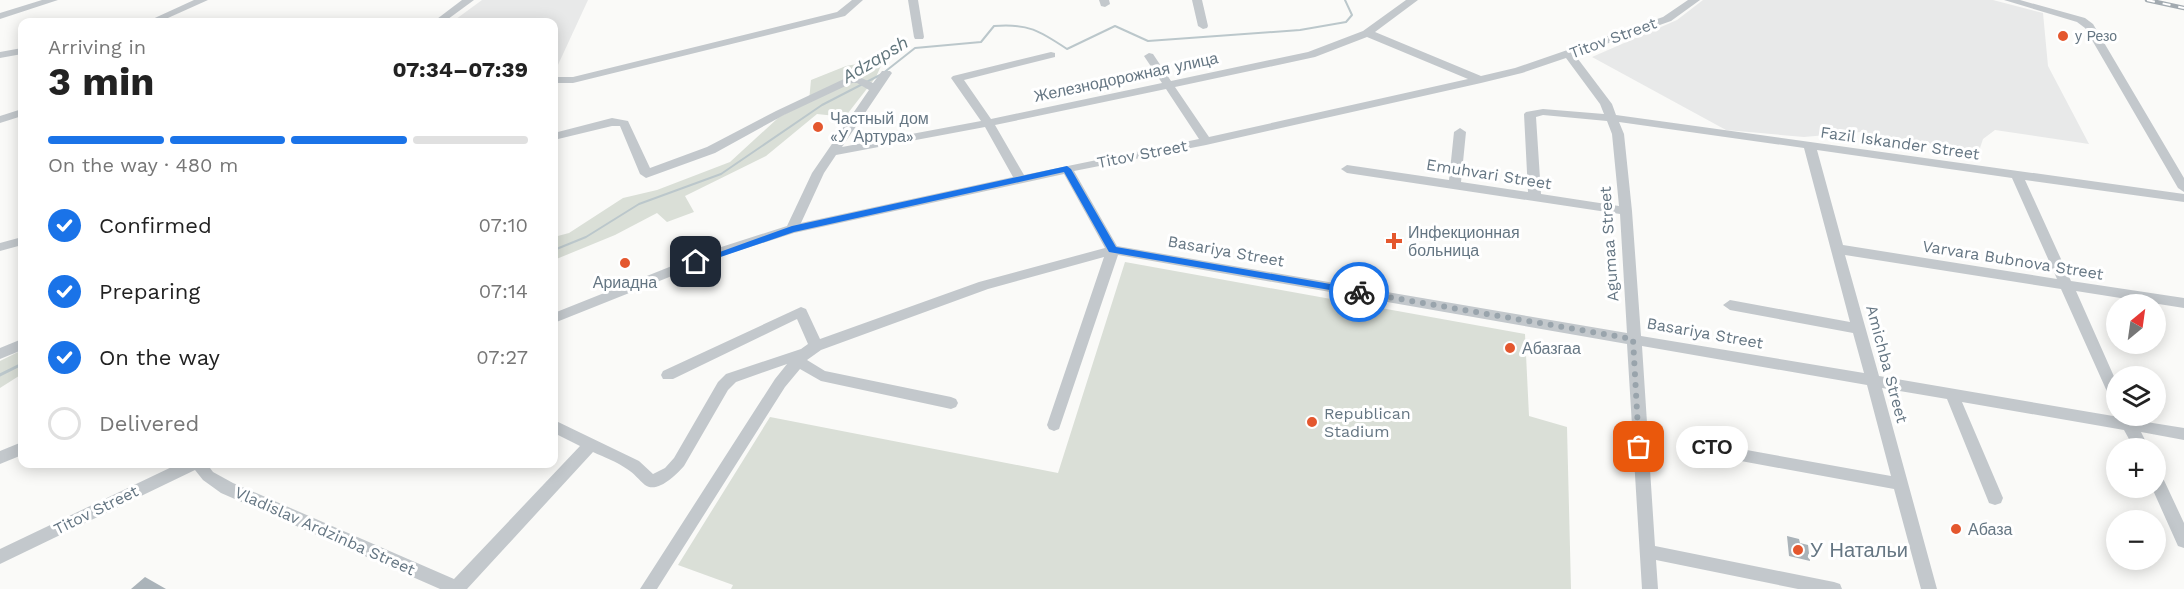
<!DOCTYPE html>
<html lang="en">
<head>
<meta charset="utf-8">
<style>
	:root { --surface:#fff; --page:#f2f2f2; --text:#222; --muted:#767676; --line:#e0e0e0; --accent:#1a73e8 }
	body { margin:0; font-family:"Work Sans",sans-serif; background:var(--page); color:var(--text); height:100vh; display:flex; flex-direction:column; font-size:22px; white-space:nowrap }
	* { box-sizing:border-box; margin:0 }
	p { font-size:20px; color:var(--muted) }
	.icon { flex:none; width:33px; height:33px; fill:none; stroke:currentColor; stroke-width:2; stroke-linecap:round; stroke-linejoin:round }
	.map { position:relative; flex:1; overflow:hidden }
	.drawer { position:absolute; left:18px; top:18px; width:540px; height:450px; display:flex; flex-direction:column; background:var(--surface); border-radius:12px; box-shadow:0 3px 15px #0003 }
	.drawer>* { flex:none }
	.needle { width:39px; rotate:29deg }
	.tools { position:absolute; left:2106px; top:294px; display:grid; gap:12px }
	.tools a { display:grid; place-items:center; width:60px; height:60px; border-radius:50%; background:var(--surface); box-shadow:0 3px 15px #0003; font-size:30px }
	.pin { position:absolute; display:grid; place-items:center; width:51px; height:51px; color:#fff; margin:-26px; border-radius:12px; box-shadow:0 3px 9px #0006 }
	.courier { position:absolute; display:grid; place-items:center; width:60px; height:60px; margin:-30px; border:4px solid #1a73e8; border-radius:50%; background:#fff; color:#222; box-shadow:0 2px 8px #0007 }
	.bubble { position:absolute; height:42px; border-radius:21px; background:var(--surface); box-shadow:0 3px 15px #0003; font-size:20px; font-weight:700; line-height:42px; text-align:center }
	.head em { font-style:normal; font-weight:700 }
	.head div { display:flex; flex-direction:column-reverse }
	.head { display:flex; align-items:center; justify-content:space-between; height:102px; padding:0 30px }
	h1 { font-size:39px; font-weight:700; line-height:45px }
	.bar { display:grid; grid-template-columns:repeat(4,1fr); gap:9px 6px; align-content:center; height:72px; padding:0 30px }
	.bar i { height:8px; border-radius:4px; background:var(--line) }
	.bar .active { background:var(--accent) }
	.bar p { grid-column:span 4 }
	ol { padding:0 30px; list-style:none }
	li { display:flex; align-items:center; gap:18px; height:66px }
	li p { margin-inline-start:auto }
	li .icon { padding:6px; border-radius:50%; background:var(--accent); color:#fff; stroke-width:4 }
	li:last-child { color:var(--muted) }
	li i { width:33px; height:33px; border:3px solid var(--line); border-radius:50% }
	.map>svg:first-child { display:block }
</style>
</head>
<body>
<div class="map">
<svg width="2184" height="589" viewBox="0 0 2184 589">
	<rect width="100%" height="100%" fill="#fafaf8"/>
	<g fill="#e8e9e9">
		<path d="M482 0H588L557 67H554V22H452Z"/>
		<path d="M1703 0H1993L2043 13 2048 66 2089 144 1995 130 1983 139 1980 148 1973 147 1970 150 1861 132 1804 137 1726 130 1592 57 1677 20Z"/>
	</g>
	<g fill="#dadfd7">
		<path d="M884 59 876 77 845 117 817 114 766 156 685 196 694 212 667 222 657 213 615 235 554 260V237L569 233 623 198 657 190 730 162 778 118 809 101 811 80 846 66Z"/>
		<path d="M1125 262 1525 334 1529 416 1567 427 1571 589H731L733 585 678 565 770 417 1058 473Z"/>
		<path d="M22 350V374L0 388V361Z"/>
	</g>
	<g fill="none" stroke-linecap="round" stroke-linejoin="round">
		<path stroke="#bbc7cb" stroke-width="2" d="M554 250 586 237 639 204 721 174 822 105 882 74 915 48 981 42 994 26C1028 23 1040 31 1067 49L1115 26 1148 41 1300 30 1346 22 1352 15 1345 0"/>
		<path stroke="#bbc7cb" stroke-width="3" d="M0 375 22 364"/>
	</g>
	<g fill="#aab3b9">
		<path d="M1787 536 1799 539 1800 543 1808 545 1810 561 1789 556Z"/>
		<path d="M145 577 166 589H131Z"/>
	</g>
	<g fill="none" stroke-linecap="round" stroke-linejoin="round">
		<g fill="#c3c8cc" fill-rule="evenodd">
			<path d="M42 0H58L0 19V13Z"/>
			<path d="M194 0H208L159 22H146Z"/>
			<path d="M462 0H474L444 22H433Z"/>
			<path d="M852 0H863L845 16 573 83H554V77H573L837 12Z"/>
			<path d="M908 0H918L924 37 923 39H915L914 37Z"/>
			<path d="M1099 0H1109L1110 4 1105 7 1101 6Z"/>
			<path d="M1192 0H1202L1208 26 1207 28 1203 29 1198 26Z"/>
			<path d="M1406 0H1418L1375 32 1481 76 1515 68 1663 17 1688 0H1700L1671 21 1575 55 1612 104 1616 115 2184 194V202L2025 180 2071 281 2184 298V308L2076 291 2116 381V402L2111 400 2109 396 2061 289 1845 255 1879 376 2119 417 2132 416 2134 420 2184 428V440L2141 432 2149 448H2134L2124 430 1962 402 2003 498 2001 503 1995 505 1989 503 1987 498 1947 399 1882 388 1937 589H1921L1894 489 1730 459 1725 457 1722 453 1725 449 1730 447 1891 476 1867 385 1642 346 1655 546 1834 582 1840 584 1842 589H1798L1656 560 1658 589H1642L1627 344 1118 255 1059 429 1054 431 1049 429 1047 425 1104 257 988 289 821 350 807 360 825 371 951 397 956 399 958 403 956 407 951 409 821 381 800 369 785 387 657 589H640L775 379 787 364 736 382 728 390 684 466C676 475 657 494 645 485 639 480 634 473 627 469 617 462 604 457 593 452L467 589H440L221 493 203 480 195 470 0 564V549L178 464H207L213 472 233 483 454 579 580 446 554 433V420L639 461 653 474 665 468 674 458 718 382 726 374 801 349 808 344 797 319 673 379H663L661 375 663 371 801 307 806 309 820 339 979 282 1105 248 1064 174 794 233 722 256 554 323V313L712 250 787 226 812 173 869 90 857 83H852L784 115 715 153 646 178 640 174 620 126H612L554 140V133L612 118 628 121 650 168 707 147 776 111 846 78 859 77 873 83 882 71H890L892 73 842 147 981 121 951 78 953 76 1051 52 1055 53V57L964 80 991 119 1162 83 1144 56 1149 53 1153 54 1171 81 1308 52 1363 31ZM1367 37 1468 79 1209 137 1175 87 1315 57ZM1566 58 1600 104 1604 114 1543 109 1526 112 1524 114 1528 192 1461 182 1466 132 1460 128 1454 132 1449 180 1347 165 1341 169 1347 173 1620 214 1627 333 1117 246 1074 171 1206 145 1481 83 1522 73ZM1166 89 1199 139 1024 175 995 125ZM1543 115 1607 121 1612 134 1619 206 1541 194 1536 117ZM1619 122 1804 148 1850 322 1730 300 1723 305 1730 310 1853 333 1864 373 1641 336 1632 211 1624 134ZM985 127 1013 177 801 223 824 173 836 155ZM1817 150 2012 178 2057 279 1843 245Z"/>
			<path d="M2004 0H2020L2085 18 2093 24 2184 178V192L2178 188 2085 28 2077 22Z"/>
			<path d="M22 48V54L0 58V52Z"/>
			<path d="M22 109V116L0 123V116Z"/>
			<path d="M22 237V245L0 251V243Z"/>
			<path d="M22 339V350L0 359V348Z"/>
			<path d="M22 442V455L0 464V451Z"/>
			<path d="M2156 474 2162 476 2184 523V548L2178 546 2152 488H2156Z"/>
		</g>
		<g stroke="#a2aab0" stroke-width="4.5">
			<path id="rail" d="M2147 0 2184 8"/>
		</g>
		<use href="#rail" stroke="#fff" stroke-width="2" stroke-dasharray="8" stroke-linecap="butt"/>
	</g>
	<path fill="#1a73e8" d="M1067 166 1071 169 1116 247 1359 289 1364 292 1359 295 1109 252 1064 172 794 232 700 264 692 262 792 226Z"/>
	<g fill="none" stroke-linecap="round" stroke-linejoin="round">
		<path stroke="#99a4ac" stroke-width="6" stroke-dasharray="0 10.8" d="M1359 292 1633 339 1639 447"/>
	</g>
	<g fill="#e4572e" stroke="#fff" stroke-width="2">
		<circle cx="2063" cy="36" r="6"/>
		<circle cx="818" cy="127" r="6"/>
		<path d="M1391 232h6v6h6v6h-6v6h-6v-6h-6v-6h6z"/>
		<circle cx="625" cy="263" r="6"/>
		<circle cx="1510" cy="348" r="6"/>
		<circle cx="1312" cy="422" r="6"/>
		<circle cx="1956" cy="529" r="6"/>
		<circle cx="1798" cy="550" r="6"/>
	</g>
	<g text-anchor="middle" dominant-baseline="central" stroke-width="6" stroke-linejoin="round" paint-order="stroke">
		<g font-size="14" fill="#657683" stroke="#fff" text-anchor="start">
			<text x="2075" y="36">у Резо</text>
		</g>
		<g font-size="16" fill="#657683" stroke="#fff">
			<text transform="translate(1613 38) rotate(-20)">Titov Street</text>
			<text transform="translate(1126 77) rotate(-12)">Железнодорожная улица</text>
			<text transform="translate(1900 143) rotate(8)">Fazil Iskander Street</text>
			<text transform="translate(1142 154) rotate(-11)">Titov Street</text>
			<text transform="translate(1489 174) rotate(9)">Emuhvari Street</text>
			<text transform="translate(1609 244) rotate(-94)">Agumaa Street</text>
			<text transform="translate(1226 251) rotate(10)">Basariya Street</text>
			<text transform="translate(2013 260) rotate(9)">Varvara Bubnova Street</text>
			<text transform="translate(1705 333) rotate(10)">Basariya Street</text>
			<text transform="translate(1887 364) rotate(75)">Amichba Street</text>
			<text transform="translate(96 510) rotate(-26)">Titov Street</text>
			<text transform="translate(325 531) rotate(24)">Vladislav Ardzinba Street</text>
		</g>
		<g font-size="16" fill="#657683" stroke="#fff" text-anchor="start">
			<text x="830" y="118">Частный дом<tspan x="830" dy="18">«У Артура»</tspan></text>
			<text x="1408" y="232">Инфекционная<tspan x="1408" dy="18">больница</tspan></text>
			<text x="625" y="282" text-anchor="middle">Ариадна</text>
			<text x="1522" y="348">Абазгаа</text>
			<text x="1324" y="413">Republican<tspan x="1324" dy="18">Stadium</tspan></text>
			<text x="1968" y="529">Абаза</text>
		</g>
		<g font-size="18" font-style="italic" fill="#60757c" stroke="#fff">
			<text transform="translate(875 59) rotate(-31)">Adzapsh</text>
		</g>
		<g font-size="20" fill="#657683" stroke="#fff" text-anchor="start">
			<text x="1810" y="550">У Натальи</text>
		</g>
	</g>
</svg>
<div class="tools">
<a><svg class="needle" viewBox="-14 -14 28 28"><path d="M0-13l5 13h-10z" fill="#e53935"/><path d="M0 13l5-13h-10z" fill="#767676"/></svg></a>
<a><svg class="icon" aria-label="layers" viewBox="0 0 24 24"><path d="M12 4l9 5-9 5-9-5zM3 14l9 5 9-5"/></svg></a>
<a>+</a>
<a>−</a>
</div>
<div class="pin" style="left:1639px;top:447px;background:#ea580c"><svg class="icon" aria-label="bag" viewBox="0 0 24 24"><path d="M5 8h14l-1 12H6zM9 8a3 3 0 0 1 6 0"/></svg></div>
<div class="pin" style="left:696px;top:262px;background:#1f2937"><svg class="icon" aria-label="home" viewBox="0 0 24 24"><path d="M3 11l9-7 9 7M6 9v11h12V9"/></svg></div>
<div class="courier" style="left:1359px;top:292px"><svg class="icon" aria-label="bike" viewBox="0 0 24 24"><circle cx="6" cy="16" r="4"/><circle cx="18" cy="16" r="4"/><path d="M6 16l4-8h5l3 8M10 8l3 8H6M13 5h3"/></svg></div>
<div class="bubble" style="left:1676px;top:426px;width:72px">СТО</div>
<section class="drawer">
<div class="head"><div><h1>3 min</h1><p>Arriving in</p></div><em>07:34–07:39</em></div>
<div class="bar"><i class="active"></i><i class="active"></i><i class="active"></i><i></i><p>On the way · 480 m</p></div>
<ol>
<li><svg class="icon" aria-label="check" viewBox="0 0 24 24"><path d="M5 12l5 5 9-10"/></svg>Confirmed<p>07:10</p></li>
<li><svg class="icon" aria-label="check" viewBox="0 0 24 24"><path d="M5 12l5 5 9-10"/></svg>Preparing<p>07:14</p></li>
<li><svg class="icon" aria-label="check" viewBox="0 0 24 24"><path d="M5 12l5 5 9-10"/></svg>On the way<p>07:27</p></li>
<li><i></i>Delivered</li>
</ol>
</section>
</div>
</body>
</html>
